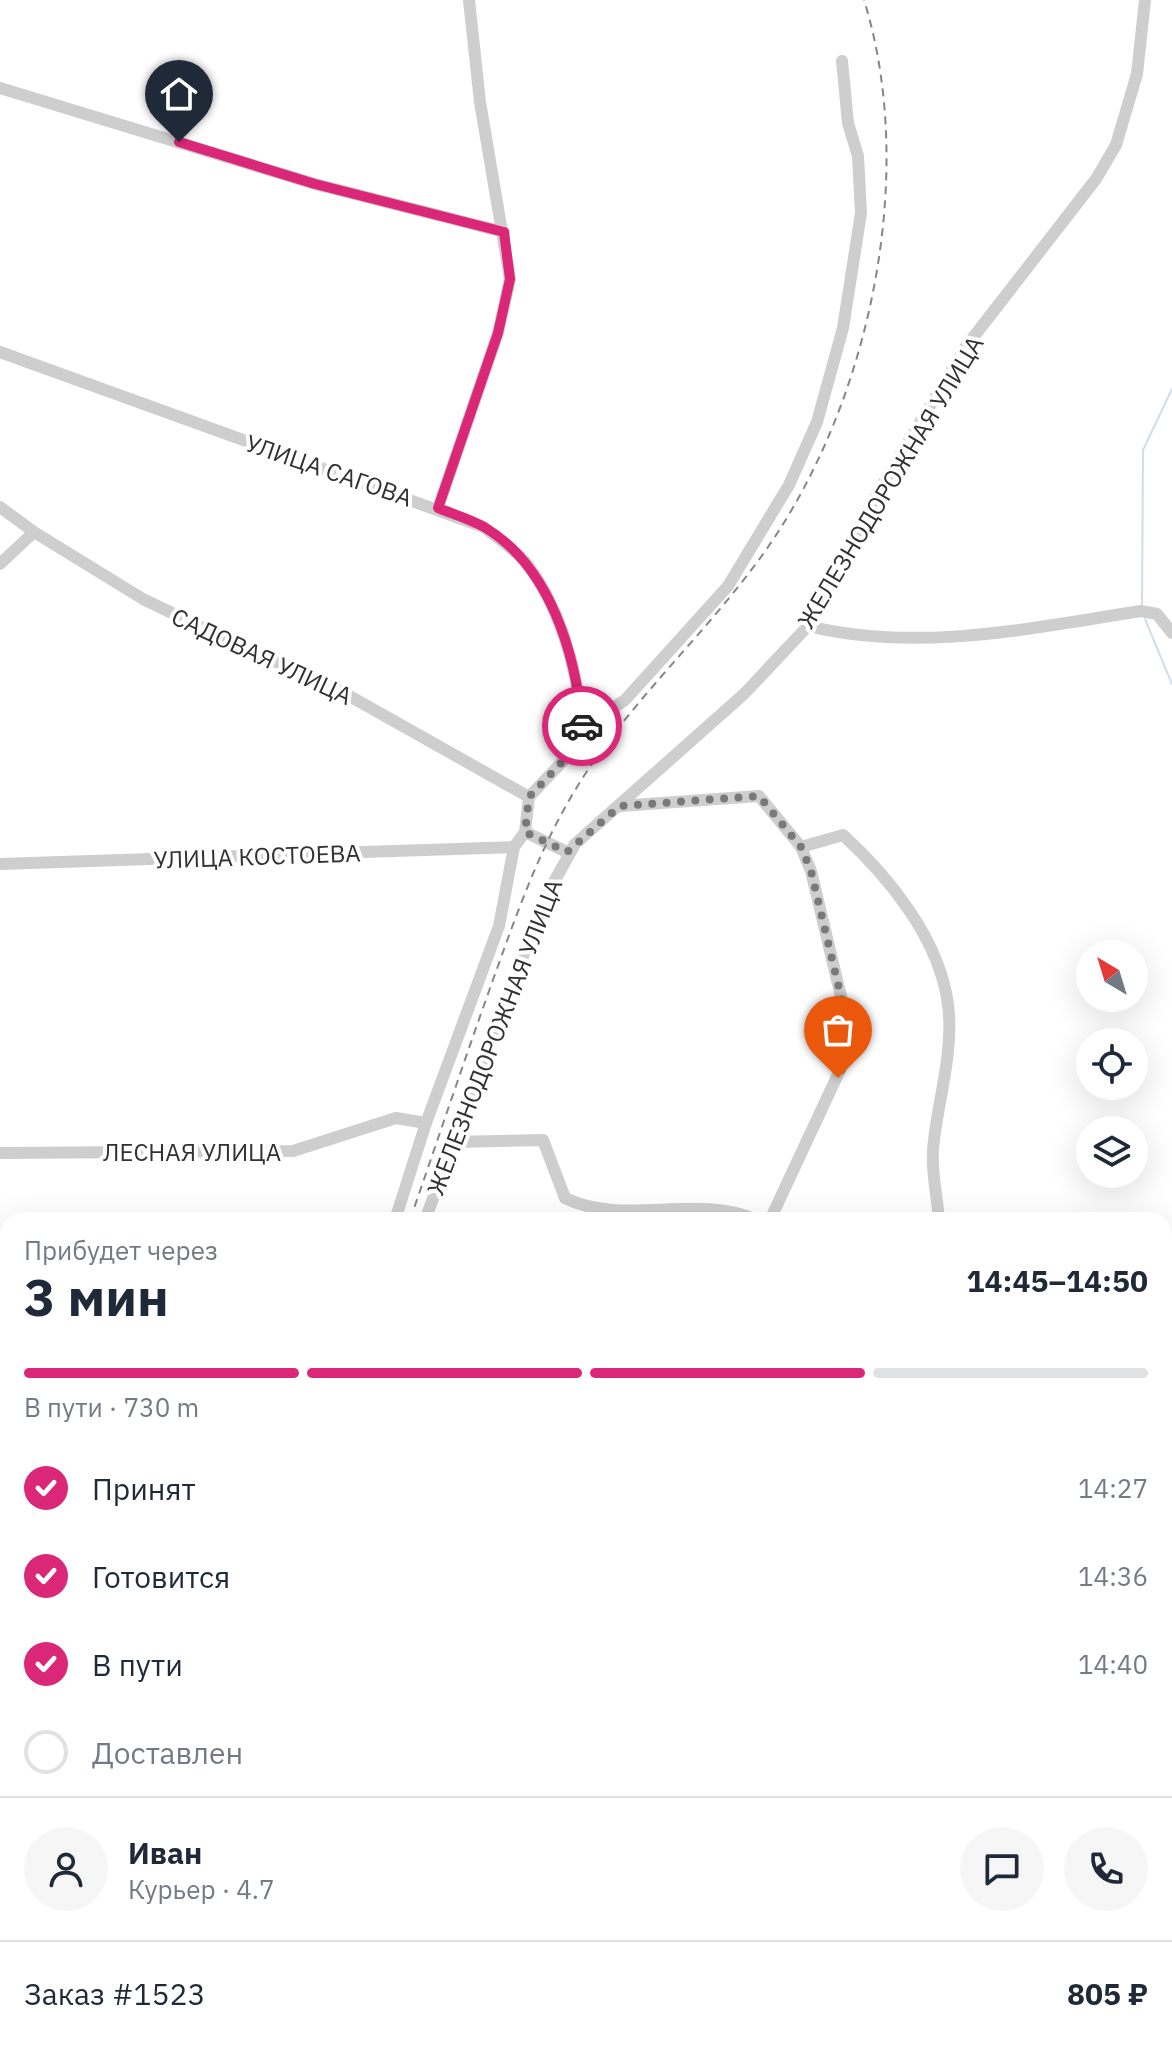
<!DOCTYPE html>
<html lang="ru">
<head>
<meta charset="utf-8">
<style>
	:root { --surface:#fff; --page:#f6f6f7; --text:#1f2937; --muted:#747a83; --line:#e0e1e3; --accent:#db2777 }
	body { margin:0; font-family:"IBM Plex Sans",sans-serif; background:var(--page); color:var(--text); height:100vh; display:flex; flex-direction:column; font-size:30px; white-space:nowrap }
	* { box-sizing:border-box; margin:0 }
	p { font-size:26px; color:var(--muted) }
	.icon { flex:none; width:44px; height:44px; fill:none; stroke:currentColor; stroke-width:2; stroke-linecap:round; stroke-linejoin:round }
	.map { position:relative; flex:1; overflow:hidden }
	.sheet { position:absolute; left:0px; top:1212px; width:1172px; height:848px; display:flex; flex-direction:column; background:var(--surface); border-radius:24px 24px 0 0; box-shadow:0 8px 32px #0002 }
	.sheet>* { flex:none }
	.needle { width:52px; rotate:322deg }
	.buttons { position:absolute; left:1076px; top:940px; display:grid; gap:16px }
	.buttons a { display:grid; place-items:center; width:72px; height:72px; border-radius:50%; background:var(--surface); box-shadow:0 8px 32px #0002; font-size:40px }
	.pin { position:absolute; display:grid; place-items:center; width:68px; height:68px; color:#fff; margin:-82px -34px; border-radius:50% 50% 50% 0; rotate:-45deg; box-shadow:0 0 8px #0007 }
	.pin .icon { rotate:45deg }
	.courier { position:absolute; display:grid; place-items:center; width:80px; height:80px; margin:-40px; border:6px solid #db2777; border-radius:50%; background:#fff; color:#222; box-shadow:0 2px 10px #0007 }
	.head em { font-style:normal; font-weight:700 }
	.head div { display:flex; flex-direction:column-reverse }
	.head { display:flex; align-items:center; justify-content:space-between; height:136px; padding:0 24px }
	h1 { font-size:52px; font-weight:700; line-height:60px }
	.bar { display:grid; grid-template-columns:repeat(4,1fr); gap:12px 8px; align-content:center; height:96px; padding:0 24px }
	.bar i { height:10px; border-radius:6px; background:var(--line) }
	.bar .active { background:var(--accent) }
	.bar p { grid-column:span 4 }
	.line { display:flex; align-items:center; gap:20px; padding:0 24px; border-top:2px solid var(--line) }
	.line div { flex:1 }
	.round { display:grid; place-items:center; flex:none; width:84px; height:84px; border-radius:42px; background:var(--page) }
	ol { padding:0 24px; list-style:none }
	li { display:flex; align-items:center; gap:24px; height:88px }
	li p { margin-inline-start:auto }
	li .icon { padding:8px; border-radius:50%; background:var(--accent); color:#fff; stroke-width:4 }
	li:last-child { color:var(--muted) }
	li i { width:44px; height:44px; border:4px solid var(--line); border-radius:50% }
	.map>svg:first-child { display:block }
</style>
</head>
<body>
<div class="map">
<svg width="1172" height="2060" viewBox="0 0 1172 2060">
	<rect width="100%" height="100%" fill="#fff"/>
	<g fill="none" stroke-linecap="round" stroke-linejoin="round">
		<g stroke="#cedfeb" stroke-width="2">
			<path d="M1142 605 1143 450 1172 389"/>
			<path d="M1145 619 1172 684"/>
			<path d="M1164 1799H1172"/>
			<path d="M965 2060 969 2052"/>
		</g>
		<g stroke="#cecece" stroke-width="12">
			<path d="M0 88 315 184 504 232"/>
			<path d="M0 352 484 527C498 539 516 550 527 564 562 610 577 671 583 728"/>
			<path d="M0 507 34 532 143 599 261 656 321 680 529 797"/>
			<path d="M438 508 498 333 510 279 480 102 469 0"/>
			<path d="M0 564 34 532"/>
			<path d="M808 626C918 653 1031 628 1141 611L1157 614 1172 633"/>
			<path d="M620 806 759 796 801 847 811 871 843 1005 847 1055 770 1220"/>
			<path d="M525 832 567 852"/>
			<path d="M801 847 843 835C890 878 940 940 948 1005 954 1049 939 1097 934 1140 930 1165 937 1195 939 1220"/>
			<path d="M0 864 514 847"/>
			<path d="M453 1142 543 1140 565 1198C624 1227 696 1193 757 1220"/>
			<path d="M0 1153 293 1151 396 1118 426 1123"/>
			<path d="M395 1220 426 1123 499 926 514 847 525 832 529 797 563 761 583 728 625 700 728 586 789 485 817 422 843 328 861 213 858 156 848 123 842 61"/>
			<path d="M425 1220 544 900 575 844 744 694 808 626 877 494 965 348 1096 179 1116 145 1137 74 1145 0"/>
			<path d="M0 1339 8 1345"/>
			<path d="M1164 1470 1172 1469"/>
			<path d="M0 1518 8 1517"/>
			<path d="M0 1703 8 1706"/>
			<path d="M1164 1760 1172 1757"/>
			<path d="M0 1834 8 1838"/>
			<path d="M1164 1855 1172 1853"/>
			<path d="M0 1976 8 1981"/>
			<path d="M117 2052 129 2060"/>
			<path d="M147 2060 151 2052"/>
			<path d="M203 2060 208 2052"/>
			<path d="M505 2060 509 2052"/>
			<path d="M521 2060 530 2052"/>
			<path d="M759 2060 760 2052"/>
		</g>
		<g stroke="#868686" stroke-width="2" stroke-dasharray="8 6" stroke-linecap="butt">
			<path d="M410 1220C438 1139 465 1058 494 977 517 913 539 850 574 792 624 708 697 643 755 565 867 417 920 180 864 0"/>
			<path d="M191 2060 196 2052"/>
		</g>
	</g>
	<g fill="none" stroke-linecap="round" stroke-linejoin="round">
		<path stroke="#797979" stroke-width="8" stroke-dasharray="0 14.4" d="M582 726 563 761 529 797 525 832 567 852 620 806 759 796 801 847 811 871 843 1005 847 1055 838 1078"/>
		<path stroke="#db2777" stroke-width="10" d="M179 142 315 184 504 232 510 279 498 333 438 508C453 514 470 519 484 527 550 566 576 654 582 726"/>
	</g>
	<g text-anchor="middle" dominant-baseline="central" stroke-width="8" stroke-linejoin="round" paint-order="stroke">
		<g font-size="24" fill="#313131" stroke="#fff">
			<text transform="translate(329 470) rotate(19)">УЛИЦА САГОВА</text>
			<text transform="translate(890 482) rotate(-59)">ЖЕЛЕЗНОДОРОЖНАЯ УЛИЦА</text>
			<text transform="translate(262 656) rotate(25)">САДОВАЯ УЛИЦА</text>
			<text transform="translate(257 856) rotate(-2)">УЛИЦА КОСТОЕВА</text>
			<text transform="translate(494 1037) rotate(-69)">ЖЕЛЕЗНОДОРОЖНАЯ УЛИЦА</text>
			<text x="192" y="1152">ЛЕСНАЯ УЛИЦА</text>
		</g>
	</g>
</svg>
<div class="buttons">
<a><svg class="needle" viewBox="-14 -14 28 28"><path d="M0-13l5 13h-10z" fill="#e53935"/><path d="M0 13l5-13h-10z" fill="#747a83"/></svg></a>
<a><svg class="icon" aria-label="locate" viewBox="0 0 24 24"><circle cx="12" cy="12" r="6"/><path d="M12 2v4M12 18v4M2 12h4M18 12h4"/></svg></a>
<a><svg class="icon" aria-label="layers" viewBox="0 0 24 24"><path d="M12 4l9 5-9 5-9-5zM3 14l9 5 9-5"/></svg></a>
</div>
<div class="pin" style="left:838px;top:1078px;background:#ea580c"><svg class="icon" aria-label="bag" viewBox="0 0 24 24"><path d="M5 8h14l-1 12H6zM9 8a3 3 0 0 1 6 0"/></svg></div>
<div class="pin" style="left:179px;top:142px;background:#1f2937"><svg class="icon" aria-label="home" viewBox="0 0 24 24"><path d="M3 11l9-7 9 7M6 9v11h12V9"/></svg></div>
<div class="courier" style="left:582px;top:726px"><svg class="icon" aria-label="car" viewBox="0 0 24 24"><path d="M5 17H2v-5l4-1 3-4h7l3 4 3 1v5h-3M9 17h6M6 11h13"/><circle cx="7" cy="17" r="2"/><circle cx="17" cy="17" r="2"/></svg></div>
<section class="sheet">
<div class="head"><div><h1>3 мин</h1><p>Прибудет через</p></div><em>14:45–14:50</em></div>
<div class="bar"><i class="active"></i><i class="active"></i><i class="active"></i><i></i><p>В пути · 730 m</p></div>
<ol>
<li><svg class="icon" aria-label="check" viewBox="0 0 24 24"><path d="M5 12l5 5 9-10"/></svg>Принят<p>14:27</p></li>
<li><svg class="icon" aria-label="check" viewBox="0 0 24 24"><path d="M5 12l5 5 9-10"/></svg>Готовится<p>14:36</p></li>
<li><svg class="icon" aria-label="check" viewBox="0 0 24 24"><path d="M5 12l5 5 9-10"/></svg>В пути<p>14:40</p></li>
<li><i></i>Доставлен</li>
</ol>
<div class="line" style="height:144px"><a class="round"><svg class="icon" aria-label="person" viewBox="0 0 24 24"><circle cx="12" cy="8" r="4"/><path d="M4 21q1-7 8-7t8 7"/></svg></a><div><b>Иван</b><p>Курьер · 4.7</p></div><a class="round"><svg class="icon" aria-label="chat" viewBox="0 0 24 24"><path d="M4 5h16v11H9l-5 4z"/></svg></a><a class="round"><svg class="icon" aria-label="phone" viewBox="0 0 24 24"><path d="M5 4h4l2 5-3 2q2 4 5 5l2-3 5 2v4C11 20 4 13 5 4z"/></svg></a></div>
<div class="line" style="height:104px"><div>Заказ #1523</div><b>805 ₽</b></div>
</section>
</div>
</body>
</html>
